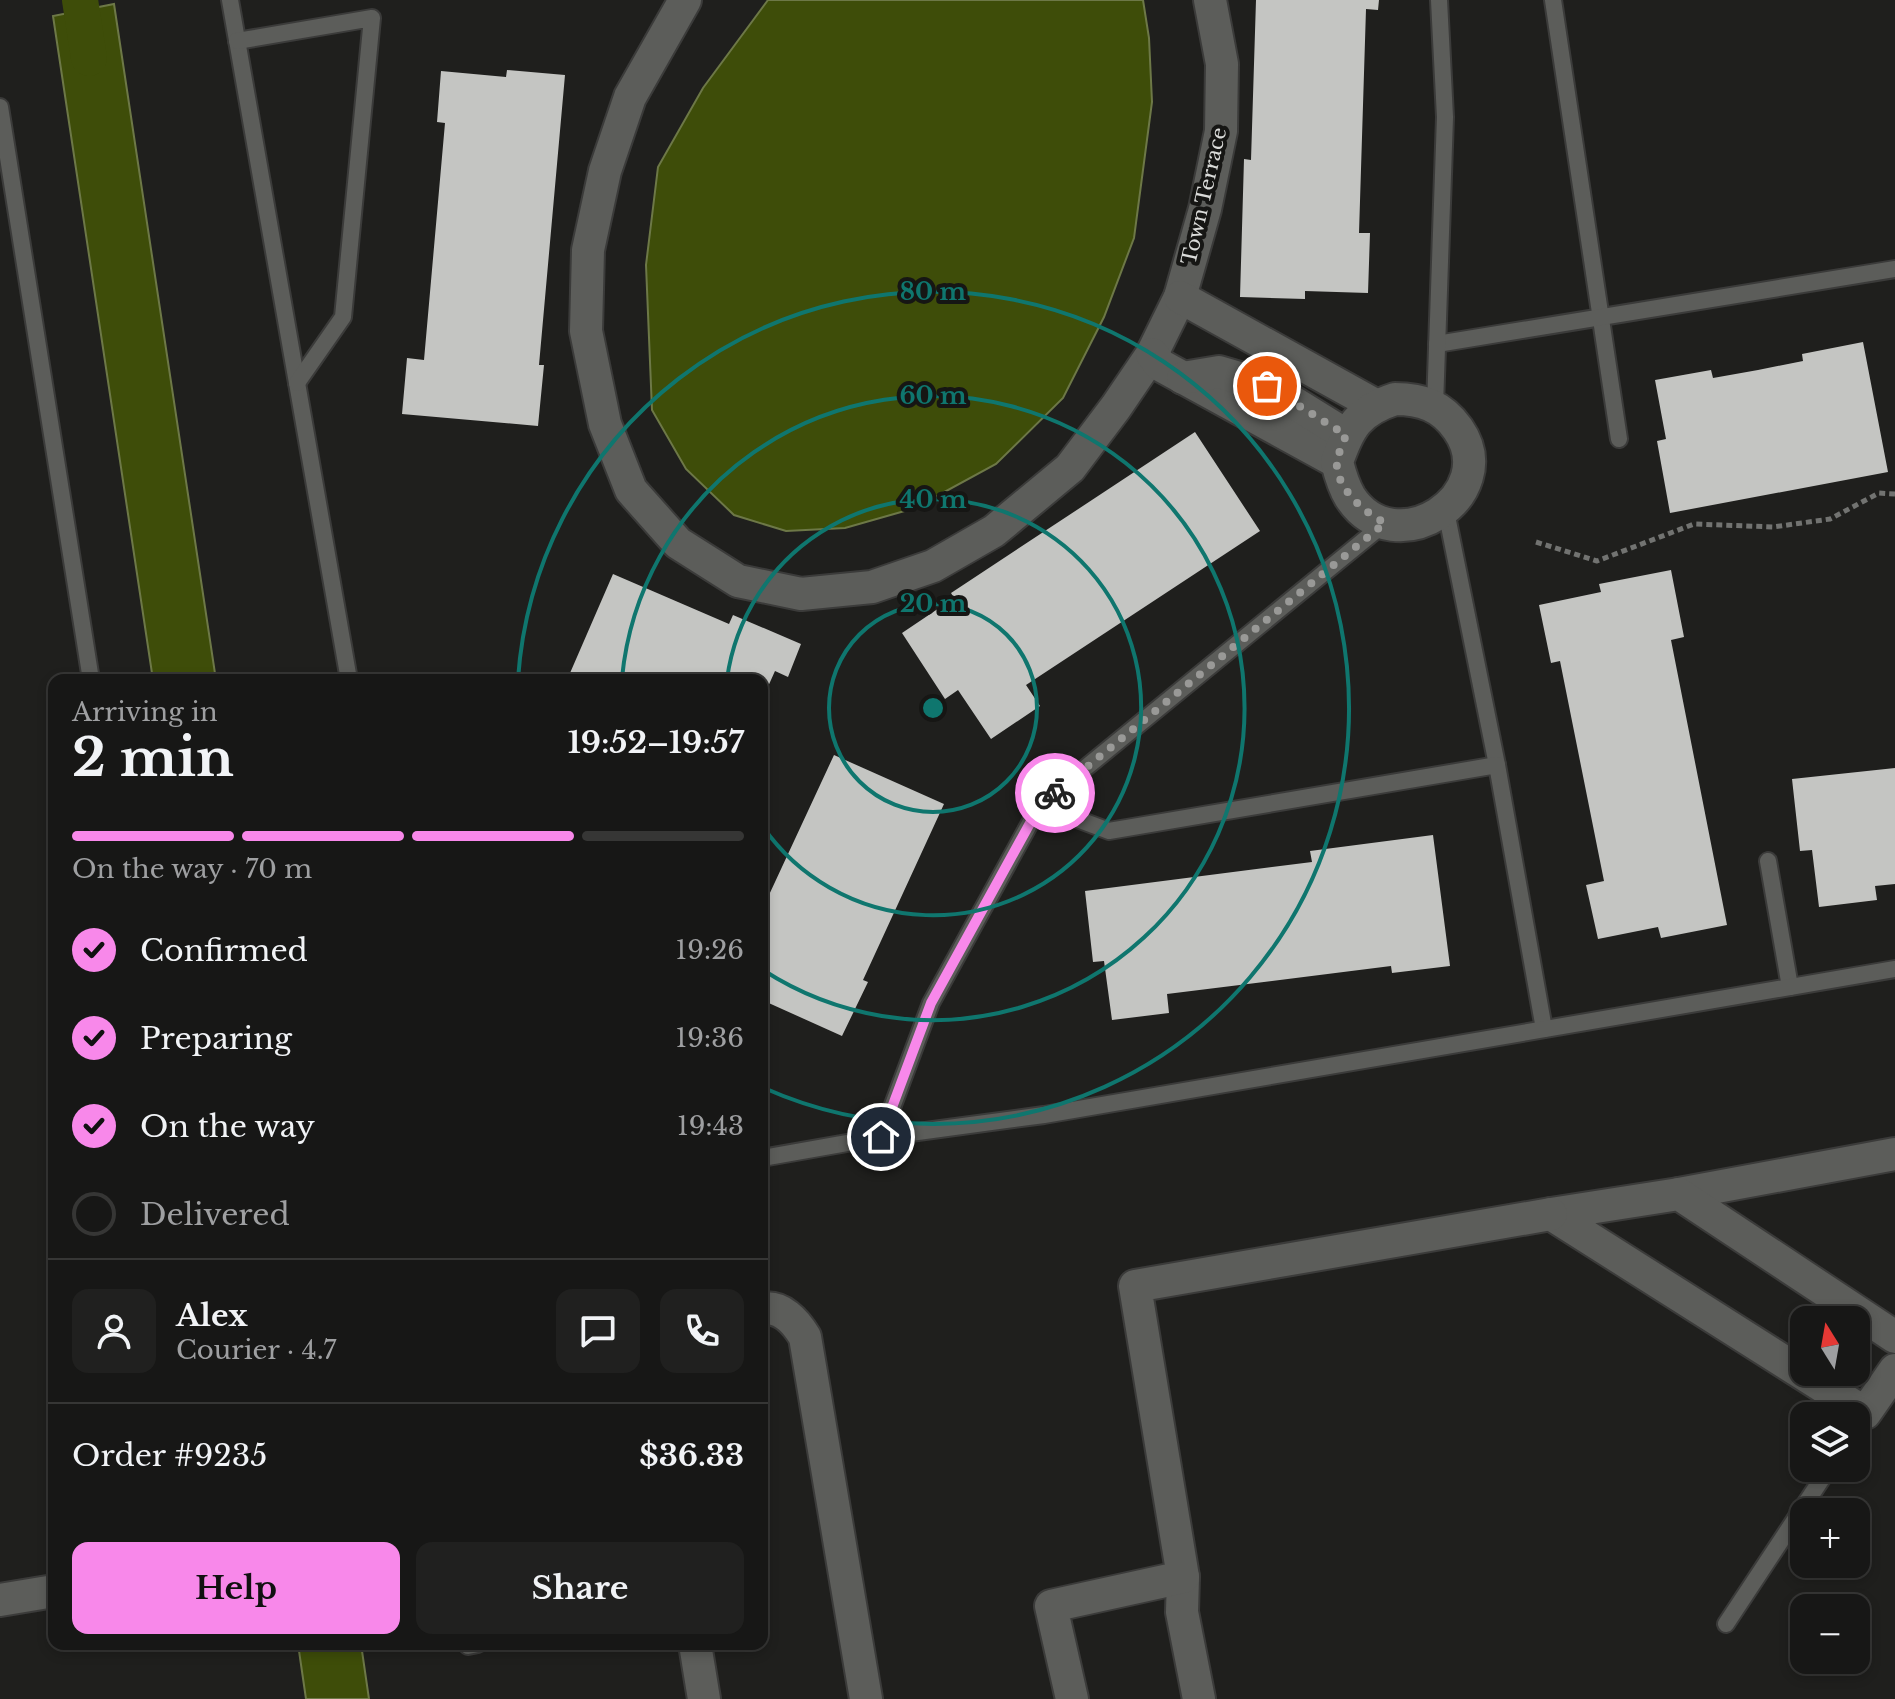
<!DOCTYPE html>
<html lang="en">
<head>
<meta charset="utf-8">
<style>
	:root { --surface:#171716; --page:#20201f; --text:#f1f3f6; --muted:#9e9fa1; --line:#363635; --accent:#f888ea }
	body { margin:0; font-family:"Libre Baskerville",serif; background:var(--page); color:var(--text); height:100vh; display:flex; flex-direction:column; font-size:30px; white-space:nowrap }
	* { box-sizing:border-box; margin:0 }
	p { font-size:26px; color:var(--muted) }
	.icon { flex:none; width:44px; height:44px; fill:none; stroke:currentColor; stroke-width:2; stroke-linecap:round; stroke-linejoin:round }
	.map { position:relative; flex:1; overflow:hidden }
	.details { position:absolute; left:48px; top:674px; width:720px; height:976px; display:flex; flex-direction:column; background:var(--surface); border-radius:16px; box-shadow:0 4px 12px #0003,0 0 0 2px var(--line) }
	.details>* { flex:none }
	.needle { width:52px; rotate:349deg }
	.buttons { position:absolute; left:1790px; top:1306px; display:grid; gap:16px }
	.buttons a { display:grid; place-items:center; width:80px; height:80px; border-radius:16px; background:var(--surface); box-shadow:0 4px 12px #0003,0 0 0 2px var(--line); font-size:40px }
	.pin { position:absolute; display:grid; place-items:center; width:68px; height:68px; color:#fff; margin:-34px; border:4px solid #fff; border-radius:50%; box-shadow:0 2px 8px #0007 }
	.courier { position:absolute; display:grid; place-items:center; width:80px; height:80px; margin:-40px; border:6px solid #f888ea; border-radius:50%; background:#fff; color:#222; box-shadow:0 2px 10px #0007 }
	.summary em { font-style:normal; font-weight:700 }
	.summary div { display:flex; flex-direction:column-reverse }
	.summary { display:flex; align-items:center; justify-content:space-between; height:136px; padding:0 24px }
	h1 { font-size:52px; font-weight:700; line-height:60px }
	.bar { display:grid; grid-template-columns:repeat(4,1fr); gap:12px 8px; align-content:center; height:96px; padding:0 24px }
	.bar i { height:10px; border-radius:6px; background:var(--line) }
	.bar .current { background:var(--accent) }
	.bar p { grid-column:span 4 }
	.line { display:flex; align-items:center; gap:20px; padding:0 24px; border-top:2px solid var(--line) }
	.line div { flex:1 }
	.round { display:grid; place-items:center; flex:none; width:84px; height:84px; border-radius:16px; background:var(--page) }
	ol { padding:0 24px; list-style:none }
	li { display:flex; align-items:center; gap:24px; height:88px }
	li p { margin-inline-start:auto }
	li .icon { padding:8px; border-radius:50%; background:var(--accent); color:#111; stroke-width:4 }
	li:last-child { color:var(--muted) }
	li i { width:44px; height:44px; border:4px solid var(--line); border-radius:50% }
	.action { display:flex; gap:16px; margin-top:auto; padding:16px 24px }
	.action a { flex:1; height:92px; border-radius:16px; background:var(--accent); color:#111; font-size:32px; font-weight:700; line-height:92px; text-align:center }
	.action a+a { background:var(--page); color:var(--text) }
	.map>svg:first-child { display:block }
</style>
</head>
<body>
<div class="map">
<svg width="1895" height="1699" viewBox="0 0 1895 1699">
	<rect width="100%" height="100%" fill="#1f1f1d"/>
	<g fill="#3e4d09" stroke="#6d7847" stroke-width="2">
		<path d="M768 0H1143L1149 38 1152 102 1134 238 1104 317 1063 398 996 464 915 508 845 528 786 531 734 515 686 469 652 410 646 265 658 167 703 88Z"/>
		<path d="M114 4 216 680H153L53 16Z"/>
		<path d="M298 1644H361L369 1699H306Z"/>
	</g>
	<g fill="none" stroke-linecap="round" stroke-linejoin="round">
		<path stroke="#3e4d09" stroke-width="36" d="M80 0 89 58"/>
	</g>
	<g fill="#c4c5c2">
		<path d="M1256 0H1379L1378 10 1366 9 1359 233H1370L1368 293 1305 291V299L1240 297 1244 159 1251 160Z"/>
		<path d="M507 70 565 75 539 365H544L538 426 402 414 407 358 424 360 445 123 437 122 441 71 506 77Z"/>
		<path d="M1863 342 1888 472 1670 513 1657 441 1666 439 1655 380 1711 370 1713 378 1758 370 1803 361 1802 354Z"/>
		<path d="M1195 432 1260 531 1026 685 1040 706 991 739 958 690 945 699 902 633 954 598 951 593Z"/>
		<path d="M1671 570 1684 637 1671 640 1727 925 1661 938 1658 927 1598 939 1586 885 1604 881 1560 661 1551 663 1539 605 1601 592 1599 584Z"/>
		<path d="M613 574 729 624 733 615 801 644 788 677 775 671 762 700V680H567Z"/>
		<path d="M834 755 944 804 863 980 868 982 842 1036 762 1000V910Z"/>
		<path d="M1895 768V884L1875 886 1877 900 1819 907 1812 850 1800 851 1792 779Z"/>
		<path d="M1433 835 1450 966 1392 973 1391 966 1167 994 1169 1013 1112 1020 1104 961 1093 962 1085 891 1312 862 1310 851Z"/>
	</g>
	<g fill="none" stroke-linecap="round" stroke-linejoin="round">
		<g stroke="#3b3b3a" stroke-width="20">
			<g id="service">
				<path d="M230 0 349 680"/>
				<path d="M1553 0 1619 439"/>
				<path d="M237 41 372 18 343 317 297 383"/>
				<path d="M0 107 91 680"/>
				<path d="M1437 344 1895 269"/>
				<path d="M1435 406 1445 117 1439 0"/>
				<path d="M1446 511 1497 765"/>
				<path d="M1040 805 1109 831 1497 765 1544 1029"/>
				<path d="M1768 861 1790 987"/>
				<path d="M881 1137 1044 1115 1895 969"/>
				<path d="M762 1158 881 1137 931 1003 1040 805 1385 523"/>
				<path d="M1726 1624 1829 1468"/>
				<path d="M468 1646 478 1644"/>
			</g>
		</g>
		<g stroke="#3b3b3a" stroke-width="36">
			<g id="minor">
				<path d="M685 0 630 97 605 171 588 250 586 331 605 424 631 490 678 543 738 581 801 594 872 587 933 566 994 531 1070 468 1116 407 1152 354 1180 297 1205 209 1221 131 1222 64 1210 0"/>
				<path d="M1180 297 1375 405"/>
				<path d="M1152 354 1160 365 1337 462"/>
				<path d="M1183 378 1219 372 1267 386 1346 435"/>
				<path d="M1395 399C1422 399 1442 406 1458 429 1504 495 1395 566 1350 497 1344 487 1340 474 1337 462 1349 427 1358 411 1395 399Z"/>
				<path d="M1679 1194 1895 1154"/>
				<path d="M762 1309C781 1305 796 1322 805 1337L866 1699"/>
				<path d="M1895 1337 1679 1194 1551 1214 1865 1413 1895 1370"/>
				<path d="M1183 1577 1182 1612 1199 1699"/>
				<path d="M0 1600 54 1591"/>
				<path d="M695 1644 704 1699"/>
				<path d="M1072 1699 1051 1606 1183 1577 1135 1286 1551 1214"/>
			</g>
		</g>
		<path stroke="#727371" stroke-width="5" stroke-dasharray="6 4" stroke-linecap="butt" d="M1536 542 1597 561 1694 524 1773 527 1830 519 1879 493 1895 494"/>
		<use href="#service" stroke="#5c5d5a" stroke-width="16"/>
		<use href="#minor" stroke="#5c5d5a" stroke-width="32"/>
	</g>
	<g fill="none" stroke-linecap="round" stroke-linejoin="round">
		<path stroke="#999997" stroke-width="8" stroke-dasharray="0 14.4" d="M1055 793 1385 523C1364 512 1334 487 1337 460 1339 452 1343 443 1346 435L1267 386"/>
		<path stroke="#f888ea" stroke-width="10" d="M881 1137 931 1003 1040 805 1055 793"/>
	</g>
	<g fill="none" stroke="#0f766e" stroke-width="4">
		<circle cx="933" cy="708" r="104"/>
		<path d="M727 679A208 208 0 1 1 763 827"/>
		<path d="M622 678A312 312 0 1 1 763 970"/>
		<path d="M518 679A416 416 0 1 1 764 1088"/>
	</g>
	<g text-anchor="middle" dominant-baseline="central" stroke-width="8" stroke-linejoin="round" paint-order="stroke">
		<g font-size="20" fill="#dadbd9" stroke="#161614">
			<text transform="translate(1204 196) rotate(-77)">Town Terrace</text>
		</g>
	</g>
	<circle cx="933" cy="708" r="12" fill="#0f766e" stroke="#161614" stroke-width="4"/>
	<g font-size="24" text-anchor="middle" font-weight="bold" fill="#0f766e" stroke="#161614" stroke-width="8" stroke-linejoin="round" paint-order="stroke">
		<text x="933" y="300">80 m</text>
		<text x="933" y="404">60 m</text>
		<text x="933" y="508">40 m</text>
		<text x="933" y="612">20 m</text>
	</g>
</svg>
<div class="buttons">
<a><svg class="needle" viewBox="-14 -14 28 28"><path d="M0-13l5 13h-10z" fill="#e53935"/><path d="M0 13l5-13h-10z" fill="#9e9fa1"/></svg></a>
<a><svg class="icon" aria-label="layers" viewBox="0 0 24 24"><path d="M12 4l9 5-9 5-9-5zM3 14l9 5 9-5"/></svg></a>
<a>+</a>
<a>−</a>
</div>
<div class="pin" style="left:1267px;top:386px;background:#ea580c"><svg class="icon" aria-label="bag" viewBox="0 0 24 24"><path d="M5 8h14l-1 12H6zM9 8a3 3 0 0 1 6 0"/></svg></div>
<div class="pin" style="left:881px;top:1137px;background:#1f2937"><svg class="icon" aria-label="home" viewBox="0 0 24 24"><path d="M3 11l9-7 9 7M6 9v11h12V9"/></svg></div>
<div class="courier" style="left:1055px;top:793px"><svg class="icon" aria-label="bike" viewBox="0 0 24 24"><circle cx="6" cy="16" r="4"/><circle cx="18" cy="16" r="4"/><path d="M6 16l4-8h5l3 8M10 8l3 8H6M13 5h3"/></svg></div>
<section class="details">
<div class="summary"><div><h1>2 min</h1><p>Arriving in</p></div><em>19:52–19:57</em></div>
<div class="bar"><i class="current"></i><i class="current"></i><i class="current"></i><i></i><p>On the way · 70 m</p></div>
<ol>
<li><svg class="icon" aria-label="check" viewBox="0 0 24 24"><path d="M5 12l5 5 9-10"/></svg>Confirmed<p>19:26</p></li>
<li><svg class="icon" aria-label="check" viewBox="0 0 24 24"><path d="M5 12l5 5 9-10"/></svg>Preparing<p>19:36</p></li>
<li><svg class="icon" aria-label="check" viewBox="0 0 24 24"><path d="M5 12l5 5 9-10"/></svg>On the way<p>19:43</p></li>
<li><i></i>Delivered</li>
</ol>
<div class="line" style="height:144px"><a class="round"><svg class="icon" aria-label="person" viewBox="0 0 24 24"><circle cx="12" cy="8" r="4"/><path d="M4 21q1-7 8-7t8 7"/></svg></a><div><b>Alex</b><p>Courier · 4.7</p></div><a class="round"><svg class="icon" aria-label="chat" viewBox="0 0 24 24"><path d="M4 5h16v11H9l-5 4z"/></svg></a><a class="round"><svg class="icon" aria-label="phone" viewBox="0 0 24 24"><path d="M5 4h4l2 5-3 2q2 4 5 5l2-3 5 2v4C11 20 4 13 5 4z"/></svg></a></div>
<div class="line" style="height:104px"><div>Order #9235</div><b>$36.33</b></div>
<div class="action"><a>Help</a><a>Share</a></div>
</section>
</div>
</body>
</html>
